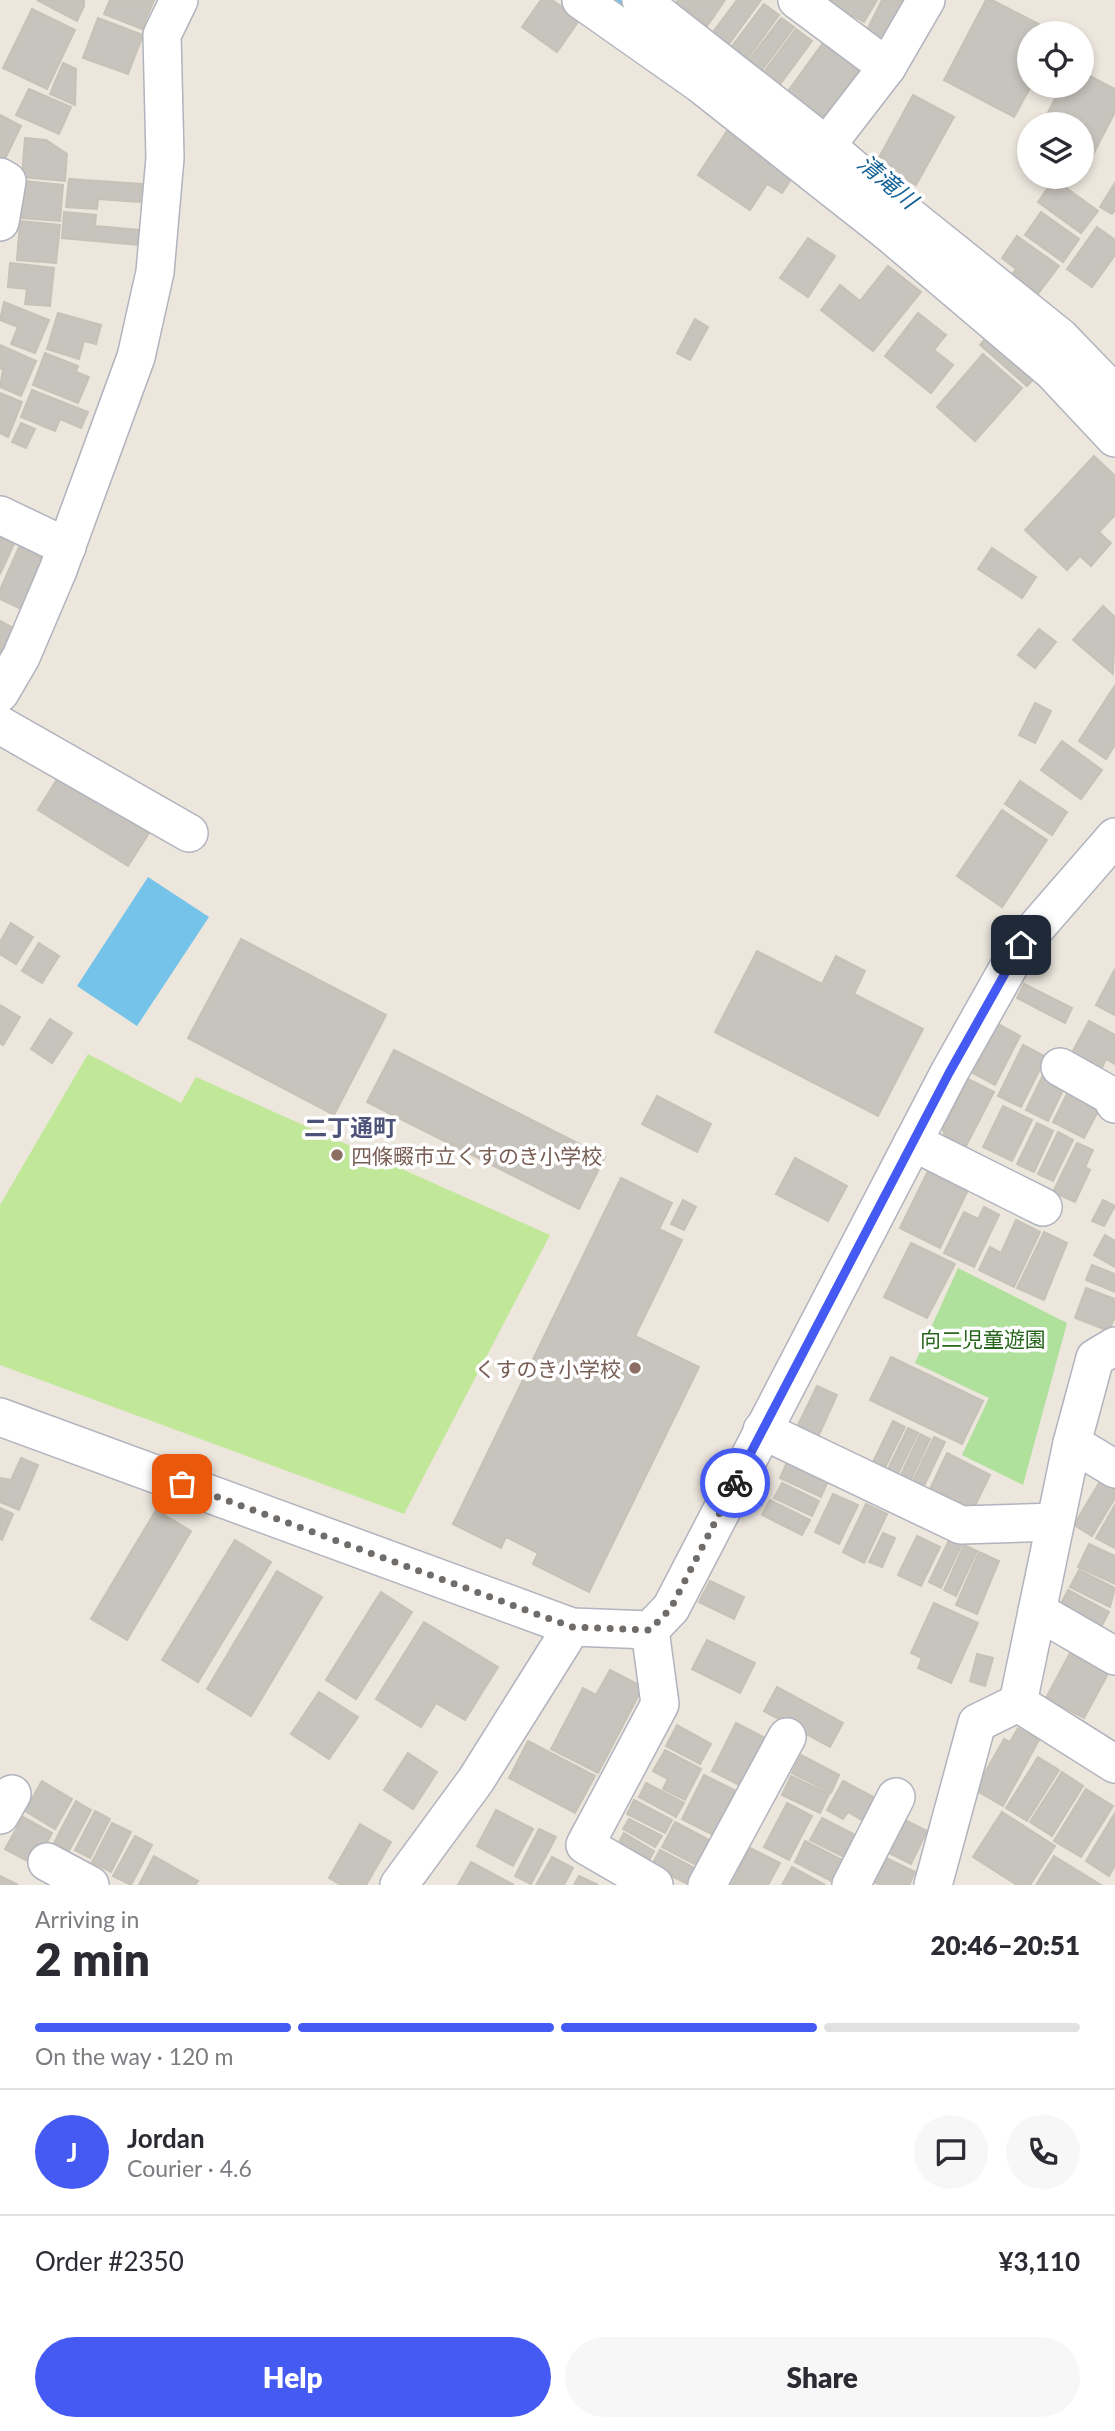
<!DOCTYPE html>
<html lang="en">
<head>
<meta charset="utf-8">
<style>
	:root { --surface:#fff; --page:#f7f7f7; --text:#2b2b33; --muted:#7c7c81; --line:#e1e1e2; --accent:#445af2 }
	body { margin:0; font-family:Lato,"Noto Sans JP",sans-serif; background:var(--page); color:var(--text); height:100vh; display:flex; flex-direction:column; font-size:26px; white-space:nowrap }
	* { box-sizing:border-box; margin:0 }
	p { font-size:23px; color:var(--muted) }
	.icon { flex:none; width:38px; height:38px; fill:none; stroke:currentColor; stroke-width:2; stroke-linecap:round; stroke-linejoin:round }
	.map { position:relative; height:1885px; overflow:hidden }
	.drawer { display:flex; flex-direction:column; background:var(--surface); flex:1 }
	.drawer>* { flex:none }
	.tools { position:absolute; left:1017px; top:21px; display:grid; gap:14px }
	.tools a { display:grid; place-items:center; width:77px; height:77px; border-radius:50%; background:var(--surface); box-shadow:0 4px 10px #0003; font-size:35px }
	.pin { position:absolute; display:grid; place-items:center; width:60px; height:60px; color:#fff; margin:-30px; border-radius:14px; box-shadow:0 4px 10px #0006 }
	.courier { position:absolute; display:grid; place-items:center; width:70px; height:70px; margin:-35px; border:5px solid #445af2; border-radius:50%; background:#fff; color:#222; box-shadow:0 2px 9px #0007 }
	.headline em { font-style:normal; font-weight:800 }
	.headline div { display:flex; flex-direction:column-reverse }
	.headline { display:flex; align-items:center; justify-content:space-between; height:119px; padding:0 35px }
	h1 { font-size:46px; font-weight:800; line-height:52px }
	.bar { display:grid; grid-template-columns:repeat(4,1fr); gap:10px 7px; align-content:center; height:84px; padding:0 35px }
	.bar i { height:9px; border-radius:5px; background:var(--line) }
	.bar .current { background:var(--accent) }
	.bar p { grid-column:span 4 }
	.line { display:flex; align-items:center; gap:18px; padding:0 35px; border-top:2px solid var(--line) }
	.line div { flex:1 }
	.round { display:grid; place-items:center; flex:none; width:74px; height:74px; border-radius:37px; background:var(--page) }
	.button { display:flex; gap:14px; margin-top:auto; padding:14px 35px }
	.button a { flex:1; height:80px; border-radius:42px; background:var(--accent); color:#fff; font-size:28px; font-weight:800; line-height:80px; text-align:center }
	.button a+a { background:var(--page); color:var(--text) }
	.map>svg:first-child { display:block }
</style>
</head>
<body>
<div class="map">
<svg width="1115" height="1885" viewBox="0 0 1115 1885">
	<rect width="100%" height="100%" fill="#ece6dd"/>
	<path fill="#afe09c" d="M958 1268 1067 1323 1023 1485 962 1455 989 1398 915 1363Z"/>
	<path fill="#c1e798" d="M88 1054 181 1103 196 1077 550 1235 404 1514 0 1365V1205Z"/>
	<path fill="#75c3e9" d="M148 877 209 917 137 1026 77 986Z"/>
	<g fill="none" stroke-linecap="round" stroke-linejoin="round">
		<path stroke="#75c3e9" stroke-width="10" d="M616 0 636 14"/>
	</g>
	<g fill="#c7c3bd" stroke="#c7c2b7" stroke-width="2">
		<path d="M37 0H84V6L77 21Z"/>
		<path d="M110 0H154L142 29 104 14Z"/>
		<path d="M541 0H552L580 19 557 52 522 27Z"/>
		<path d="M678 0H725L707 26 676 3Z"/>
		<path d="M737 0H761L726 48 710 36Z"/>
		<path d="M826 0H877L864 22Z"/>
		<path d="M882 0H905L887 43 866 32Z"/>
		<path d="M986 0H992L1056 33H1029L1031 86 1014 117 944 80Z"/>
		<path d="M764 4 779 15 745 62 729 50Z"/>
		<path d="M32 9 75 30 47 89 3 68Z"/>
		<path d="M98 18 143 35 128 74 83 58Z"/>
		<path d="M781 18 794 27 760 73 747 63Z"/>
		<path d="M796 29 812 41 778 87 762 75Z"/>
		<path d="M823 43 860 69 823 120 786 94Z"/>
		<path d="M63 63 76 69 75 105 50 94Z"/>
		<path d="M1082 72 1115 89V112L1089 162 1082 158V124H1042L1061 87 1058 86H1082Z"/>
		<path d="M29 89 71 107 59 134 16 115Z"/>
		<path d="M913 95 954 117 916 185 876 163Z"/>
		<path d="M0 115 21 126 3 163 0 161Z"/>
		<path d="M731 125 797 170 782 193 767 184 750 210 698 175Z"/>
		<path d="M25 138 46 140 67 154 65 181 22 177Z"/>
		<path d="M69 179 142 184 140 202 98 199 97 209 66 207Z"/>
		<path d="M1054 179 1098 211 1081 233 1038 202Z"/>
		<path d="M24 181 63 185 60 221 21 218Z"/>
		<path d="M1115 183V210L1112 214 1100 207Z"/>
		<path d="M64 212 96 215 95 226 140 230 139 245 62 238Z"/>
		<path d="M1041 212 1079 239 1063 262 1025 235Z"/>
		<path d="M20 221 60 225 56 263 17 260Z"/>
		<path d="M1097 227 1115 240V255L1092 287 1067 269Z"/>
		<path d="M1017 236 1059 266 1037 295 1011 276 1016 269 1002 258Z"/>
		<path d="M808 238 835 256 808 297 780 278Z"/>
		<path d="M10 263 54 268 50 306 25 304 27 289 8 287Z"/>
		<path d="M888 266 921 292 873 351 821 310 840 285 860 301Z"/>
		<path d="M4 302 49 320 35 353 11 344 18 327 0 320Z"/>
		<path d="M58 313 101 325 96 344 84 341 79 359 47 349Z"/>
		<path d="M918 313 946 335 934 350 953 365 931 393 885 356Z"/>
		<path d="M695 319 708 327 690 360 677 353Z"/>
		<path d="M991 332 1039 373 1027 386 980 345Z"/>
		<path d="M0 345 36 361 21 396 0 387 3 370 0 368Z"/>
		<path d="M45 353 78 366 76 372 89 377 78 403 33 385Z"/>
		<path d="M983 354 1022 388 975 441 937 407Z"/>
		<path d="M32 390 88 412 81 428 60 419 55 431 21 417Z"/>
		<path d="M0 393 22 402 8 437 0 433Z"/>
		<path d="M21 423 35 429 26 448 12 442Z"/>
		<path d="M1094 456 1115 476V515L1099 532 1111 543 1091 566 1080 556 1067 570 1025 530Z"/>
		<path d="M0 538 14 544 0 574Z"/>
		<path d="M19 547 44 559 21 609 0 599V590Z"/>
		<path d="M992 548 1036 577 1022 598 978 569Z"/>
		<path d="M1103 606 1115 617 1113 674 1073 640Z"/>
		<path d="M0 621 15 629 0 658Z"/>
		<path d="M1039 629 1056 642 1035 668 1018 655Z"/>
		<path d="M1114 687 1115 745 1106 759 1079 741Z"/>
		<path d="M1035 703 1051 711 1035 743 1019 735Z"/>
		<path d="M1062 741 1102 770 1081 799 1041 770Z"/>
		<path d="M59 776 149 833 128 866 38 810Z"/>
		<path d="M1020 781 1067 812 1052 835 1005 804Z"/>
		<path d="M1002 810 1047 840 1002 907 957 876Z"/>
		<path d="M11 923 33 937 16 964 0 954V942Z"/>
		<path d="M241 939 386 1015 334 1115 188 1038Z"/>
		<path d="M39 943 59 956 42 983 22 971Z"/>
		<path d="M757 951 822 984 836 956 865 971 854 994 923 1029 878 1116 715 1032Z"/>
		<path d="M1115 969V1015L1096 1005Z"/>
		<path d="M1024 984 1072 1008 1065 1023 1017 998Z"/>
		<path d="M0 1005 20 1017 3 1045 0 1043Z"/>
		<path d="M50 1019 72 1033 52 1063 31 1049Z"/>
		<path d="M1089 1021 1115 1035V1064L1106 1059 1099 1074 1069 1058Z"/>
		<path d="M998 1024 1020 1036 995 1085 973 1073Z"/>
		<path d="M1023 1045 1046 1057 1021 1107 998 1096Z"/>
		<path d="M394 1050 605 1157 579 1209 367 1102Z"/>
		<path d="M1045 1071 1067 1082 1048 1121 1026 1110Z"/>
		<path d="M968 1079 994 1092 963 1152 947 1145 943 1129Z"/>
		<path d="M1071 1086 1103 1102 1084 1138 1053 1122Z"/>
		<path d="M657 1096 711 1124 697 1152 642 1124Z"/>
		<path d="M1003 1106 1032 1120 1012 1161 983 1147Z"/>
		<path d="M1037 1123 1053 1131 1034 1172 1017 1164Z"/>
		<path d="M1058 1132 1073 1140 1053 1181 1038 1174Z"/>
		<path d="M1077 1143 1093 1150 1085 1167 1090 1170 1075 1202 1053 1192Z"/>
		<path d="M795 1158 847 1186 828 1221 776 1194Z"/>
		<path d="M928 1171 968 1190 940 1248 900 1228Z"/>
		<path d="M621 1178 672 1203 659 1229 682 1240 635 1336 699 1367 589 1592 533 1564 538 1553 506 1537 501 1548 453 1524Z"/>
		<path d="M683 1200 696 1207 684 1230 671 1224Z"/>
		<path d="M1103 1200 1115 1206 1104 1226 1092 1221Z"/>
		<path d="M984 1207 999 1215 974 1267 944 1253 964 1212 978 1219Z"/>
		<path d="M1016 1220 1040 1232 1014 1287 979 1270 990 1247 1001 1253Z"/>
		<path d="M1044 1232 1067 1243 1044 1300 1017 1288Z"/>
		<path d="M1105 1235 1115 1241V1267L1094 1255Z"/>
		<path d="M911 1243 955 1264 927 1318 884 1297Z"/>
		<path d="M1092 1265 1115 1274V1292L1086 1280Z"/>
		<path d="M1086 1288 1115 1299V1316L1109 1331 1075 1318Z"/>
		<path d="M891 1357 983 1401 962 1444 870 1400Z"/>
		<path d="M817 1386 837 1395 818 1437 797 1427Z"/>
		<path d="M893 1421 905 1427 883 1472 871 1466Z"/>
		<path d="M908 1428 918 1433 896 1478 886 1473Z"/>
		<path d="M920 1434 930 1439 909 1484 899 1479Z"/>
		<path d="M934 1437 945 1442 923 1488 912 1483Z"/>
		<path d="M947 1453 990 1475 973 1510 930 1489Z"/>
		<path d="M21 1458 38 1465 19 1510 0 1502V1478L11 1480Z"/>
		<path d="M787 1462 828 1481 821 1497 780 1478Z"/>
		<path d="M1102 1478 1115 1486V1498L1092 1536 1074 1525Z"/>
		<path d="M782 1483 819 1501 812 1516 774 1498Z"/>
		<path d="M833 1494 858 1505 839 1544 815 1532Z"/>
		<path d="M770 1500 810 1520 802 1535 762 1515Z"/>
		<path d="M866 1504 887 1514 864 1563 843 1552Z"/>
		<path d="M1115 1505V1548L1096 1538Z"/>
		<path d="M0 1508 13 1514 2 1540 0 1539Z"/>
		<path d="M156 1510 191 1531 127 1640 91 1619Z"/>
		<path d="M883 1533 895 1538 882 1567 869 1562Z"/>
		<path d="M917 1536 940 1547 921 1586 898 1575Z"/>
		<path d="M950 1538 962 1544 941 1588 929 1582Z"/>
		<path d="M235 1540 271 1562 198 1682 162 1660Z"/>
		<path d="M1089 1544 1115 1556V1584L1078 1567Z"/>
		<path d="M964 1545 977 1551 956 1596 944 1590Z"/>
		<path d="M979 1552 999 1561 977 1614 956 1605Z"/>
		<path d="M1079 1570 1115 1588 1110 1607 1070 1587Z"/>
		<path d="M277 1571 322 1597 251 1716 207 1689Z"/>
		<path d="M710 1581 744 1597 734 1619 699 1602Z"/>
		<path d="M1068 1590 1109 1612 1100 1629 1059 1607Z"/>
		<path d="M381 1592 412 1612 356 1699 326 1680Z"/>
		<path d="M934 1603 978 1623 951 1683 918 1668 922 1658 911 1653Z"/>
		<path d="M424 1622 498 1667 465 1720 436 1703 421 1727 376 1699Z"/>
		<path d="M707 1640 755 1663 740 1693 692 1669Z"/>
		<path d="M1070 1653 1108 1674 1084 1718 1046 1698Z"/>
		<path d="M977 1654 993 1658 985 1686 970 1681Z"/>
		<path d="M610 1670 643 1687 598 1773 551 1749 583 1688 596 1695Z"/>
		<path d="M777 1687 843 1723 830 1747 764 1711Z"/>
		<path d="M319 1692 358 1717 329 1759 291 1734Z"/>
		<path d="M736 1723 767 1739 743 1787 712 1771Z"/>
		<path d="M677 1725 711 1744 700 1764 666 1746Z"/>
		<path d="M1018 1728 1039 1740 1003 1806 975 1790 1004 1739 1010 1742Z"/>
		<path d="M528 1741 595 1776 575 1813 509 1778Z"/>
		<path d="M665 1750 701 1769 685 1800 663 1789 668 1779 653 1771Z"/>
		<path d="M408 1753 437 1772 413 1809 384 1790Z"/>
		<path d="M801 1755 839 1775 831 1793 792 1773Z"/>
		<path d="M1038 1757 1059 1770 1027 1821 1006 1808Z"/>
		<path d="M1062 1772 1083 1786 1052 1836 1030 1822Z"/>
		<path d="M704 1775 740 1793 717 1837 682 1819Z"/>
		<path d="M791 1776 829 1794 820 1813 782 1795Z"/>
		<path d="M42 1781 72 1799 55 1829 25 1811Z"/>
		<path d="M843 1781 879 1800 867 1823 848 1812 843 1819 827 1810Z"/>
		<path d="M646 1783 684 1803 676 1817 639 1797Z"/>
		<path d="M1086 1789 1113 1806 1081 1857 1054 1841Z"/>
		<path d="M634 1800 672 1820 665 1833 627 1814Z"/>
		<path d="M76 1801 91 1810 69 1851 54 1843Z"/>
		<path d="M787 1803 812 1816 789 1860 764 1847Z"/>
		<path d="M496 1810 533 1829 513 1866 477 1846Z"/>
		<path d="M95 1811 110 1819 90 1858 75 1850Z"/>
		<path d="M1002 1812 1055 1846 1030 1885H1017L973 1857Z"/>
		<path d="M1115 1813V1865L1109 1876 1086 1861Z"/>
		<path d="M23 1817 52 1833 35 1865 5 1849Z"/>
		<path d="M822 1818 857 1836 846 1858 810 1840Z"/>
		<path d="M901 1818 927 1831 911 1864 885 1851Z"/>
		<path d="M629 1819 662 1836 655 1847 623 1829Z"/>
		<path d="M675 1822 713 1842 700 1867 662 1847Z"/>
		<path d="M112 1823 131 1832 111 1872 92 1862Z"/>
		<path d="M360 1824 391 1842 366 1885H341L329 1878Z"/>
		<path d="M539 1829 556 1837 531 1884 515 1876Z"/>
		<path d="M624 1833 654 1851 647 1864 617 1846Z"/>
		<path d="M135 1836 152 1845 131 1885 113 1876Z"/>
		<path d="M805 1841 844 1861 833 1882 795 1862Z"/>
		<path d="M750 1848 780 1863 768 1885H731Z"/>
		<path d="M660 1850 698 1870 690 1885 651 1866Z"/>
		<path d="M154 1856 198 1881 195 1885H139Z"/>
		<path d="M882 1856 915 1872 909 1885H880L870 1880Z"/>
		<path d="M1054 1856 1101 1885H1036Z"/>
		<path d="M552 1857 573 1868 564 1885H536Z"/>
		<path d="M471 1862 514 1885H458Z"/>
		<path d="M792 1867 825 1885H782Z"/>
		<path d="M0 1876 18 1885H0Z"/>
		<path d="M579 1876 598 1885H574Z"/>
	</g>
	<g fill="none" stroke-linecap="round" stroke-linejoin="round">
		<g stroke="#b1b3be" stroke-width="40">
			<g id="minor">
				<path d="M581 0 699 83 888 232 1053 372 1115 438"/>
				<path d="M641 0 826 145 904 212 888 232"/>
				<path d="M797 0 887 67"/>
				<path d="M813 163 887 67 926 0"/>
				<path d="M0 177 7 181 0 222"/>
				<path d="M904 212 1060 337 1115 394"/>
				<path d="M0 515 67 547"/>
				<path d="M0 693 21 657 58 570 136 357 155 272 165 158 162 35 179 0"/>
				<path d="M0 725 189 833"/>
				<path d="M1060 1067 1110 1095 1115 1104"/>
				<path d="M913 1142 1043 1207"/>
				<path d="M0 1417 572 1627 650 1630 671 1608 949 1073 1021 945 1115 837"/>
				<path d="M762 1430 961 1525 1055 1522"/>
				<path d="M1072 1443 1115 1469"/>
				<path d="M1037 1611 1115 1656"/>
				<path d="M650 1630 660 1704 585 1845 654 1885"/>
				<path d="M1018 1703 1072 1443 1095 1358 1115 1346"/>
				<path d="M1018 1703 1115 1764"/>
				<path d="M0 1815 12 1794"/>
				<path d="M47 1862 90 1885"/>
				<path d="M399 1885 476 1780 572 1627"/>
				<path d="M707 1885 787 1737"/>
				<path d="M851 1885 896 1797"/>
				<path d="M933 1885 977 1723 1018 1703"/>
			</g>
		</g>
		<use href="#minor" stroke="#fff" stroke-width="37"/>
	</g>
	<g fill="none" stroke-linecap="round" stroke-linejoin="round">
		<path stroke="#6f6c69" stroke-width="7" stroke-dasharray="0 12.6" d="M182 1484 572 1627 650 1630 671 1608 735 1483"/>
		<path stroke="#445af2" stroke-width="9" d="M735 1483 949 1073 1021 945"/>
	</g>
	<g fill="#8d6e63" stroke="#fff" stroke-width="2.5">
		<circle cx="337" cy="1155" r="7"/>
		<circle cx="635" cy="1368" r="7"/>
	</g>
	<g text-anchor="middle" dominant-baseline="central" stroke-width="7" stroke-linejoin="round" paint-order="stroke">
		<g font-size="21" fill="#785e54" stroke="#fff" text-anchor="start">
			<text x="351" y="1155">四條畷市立くすのき小学校</text>
			<text x="621" y="1368" text-anchor="end">くすのき小学校</text>
		</g>
		<g font-size="21" fill="#28651d" stroke="#fff">
			<text x="983" y="1338">向二児童遊園</text>
		</g>
		<g font-size="23" font-style="italic" fill="#136196" stroke="#fff">
			<text transform="translate(888 181) rotate(40)">清滝川</text>
		</g>
		<g font-size="23" font-weight="bold" fill="#4d5279" stroke="#fff">
			<text x="350" y="1127">二丁通町</text>
		</g>
	</g>
</svg>
<div class="tools">
<a><svg class="icon" aria-label="locate" viewBox="0 0 24 24"><circle cx="12" cy="12" r="6"/><path d="M12 2v4M12 18v4M2 12h4M18 12h4"/></svg></a>
<a><svg class="icon" aria-label="layers" viewBox="0 0 24 24"><path d="M12 4l9 5-9 5-9-5zM3 14l9 5 9-5"/></svg></a>
</div>
<div class="pin" style="left:182px;top:1484px;background:#ea580c"><svg class="icon" aria-label="bag" viewBox="0 0 24 24"><path d="M5 8h14l-1 12H6zM9 8a3 3 0 0 1 6 0"/></svg></div>
<div class="pin" style="left:1021px;top:945px;background:#1f2937"><svg class="icon" aria-label="home" viewBox="0 0 24 24"><path d="M3 11l9-7 9 7M6 9v11h12V9"/></svg></div>
<div class="courier" style="left:735px;top:1483px"><svg class="icon" aria-label="bike" viewBox="0 0 24 24"><circle cx="6" cy="16" r="4"/><circle cx="18" cy="16" r="4"/><path d="M6 16l4-8h5l3 8M10 8l3 8H6M13 5h3"/></svg></div>
</div>
<section class="drawer">
<div class="headline"><div><h1>2 min</h1><p>Arriving in</p></div><em>20:46–20:51</em></div>
<div class="bar"><i class="current"></i><i class="current"></i><i class="current"></i><i></i><p>On the way · 120 m</p></div>
<div class="line" style="height:126px"><b class="round" style="background:var(--accent);color:#fff">J</b><div><b>Jordan</b><p>Courier · 4.6</p></div><a class="round"><svg class="icon" aria-label="chat" viewBox="0 0 24 24"><path d="M4 5h16v11H9l-5 4z"/></svg></a><a class="round"><svg class="icon" aria-label="phone" viewBox="0 0 24 24"><path d="M5 4h4l2 5-3 2q2 4 5 5l2-3 5 2v4C11 20 4 13 5 4z"/></svg></a></div>
<div class="line" style="height:91px"><div>Order #2350</div><b>¥3,110</b></div>
<div class="button"><a>Help</a><a>Share</a></div>
</section>
</body>
</html>
